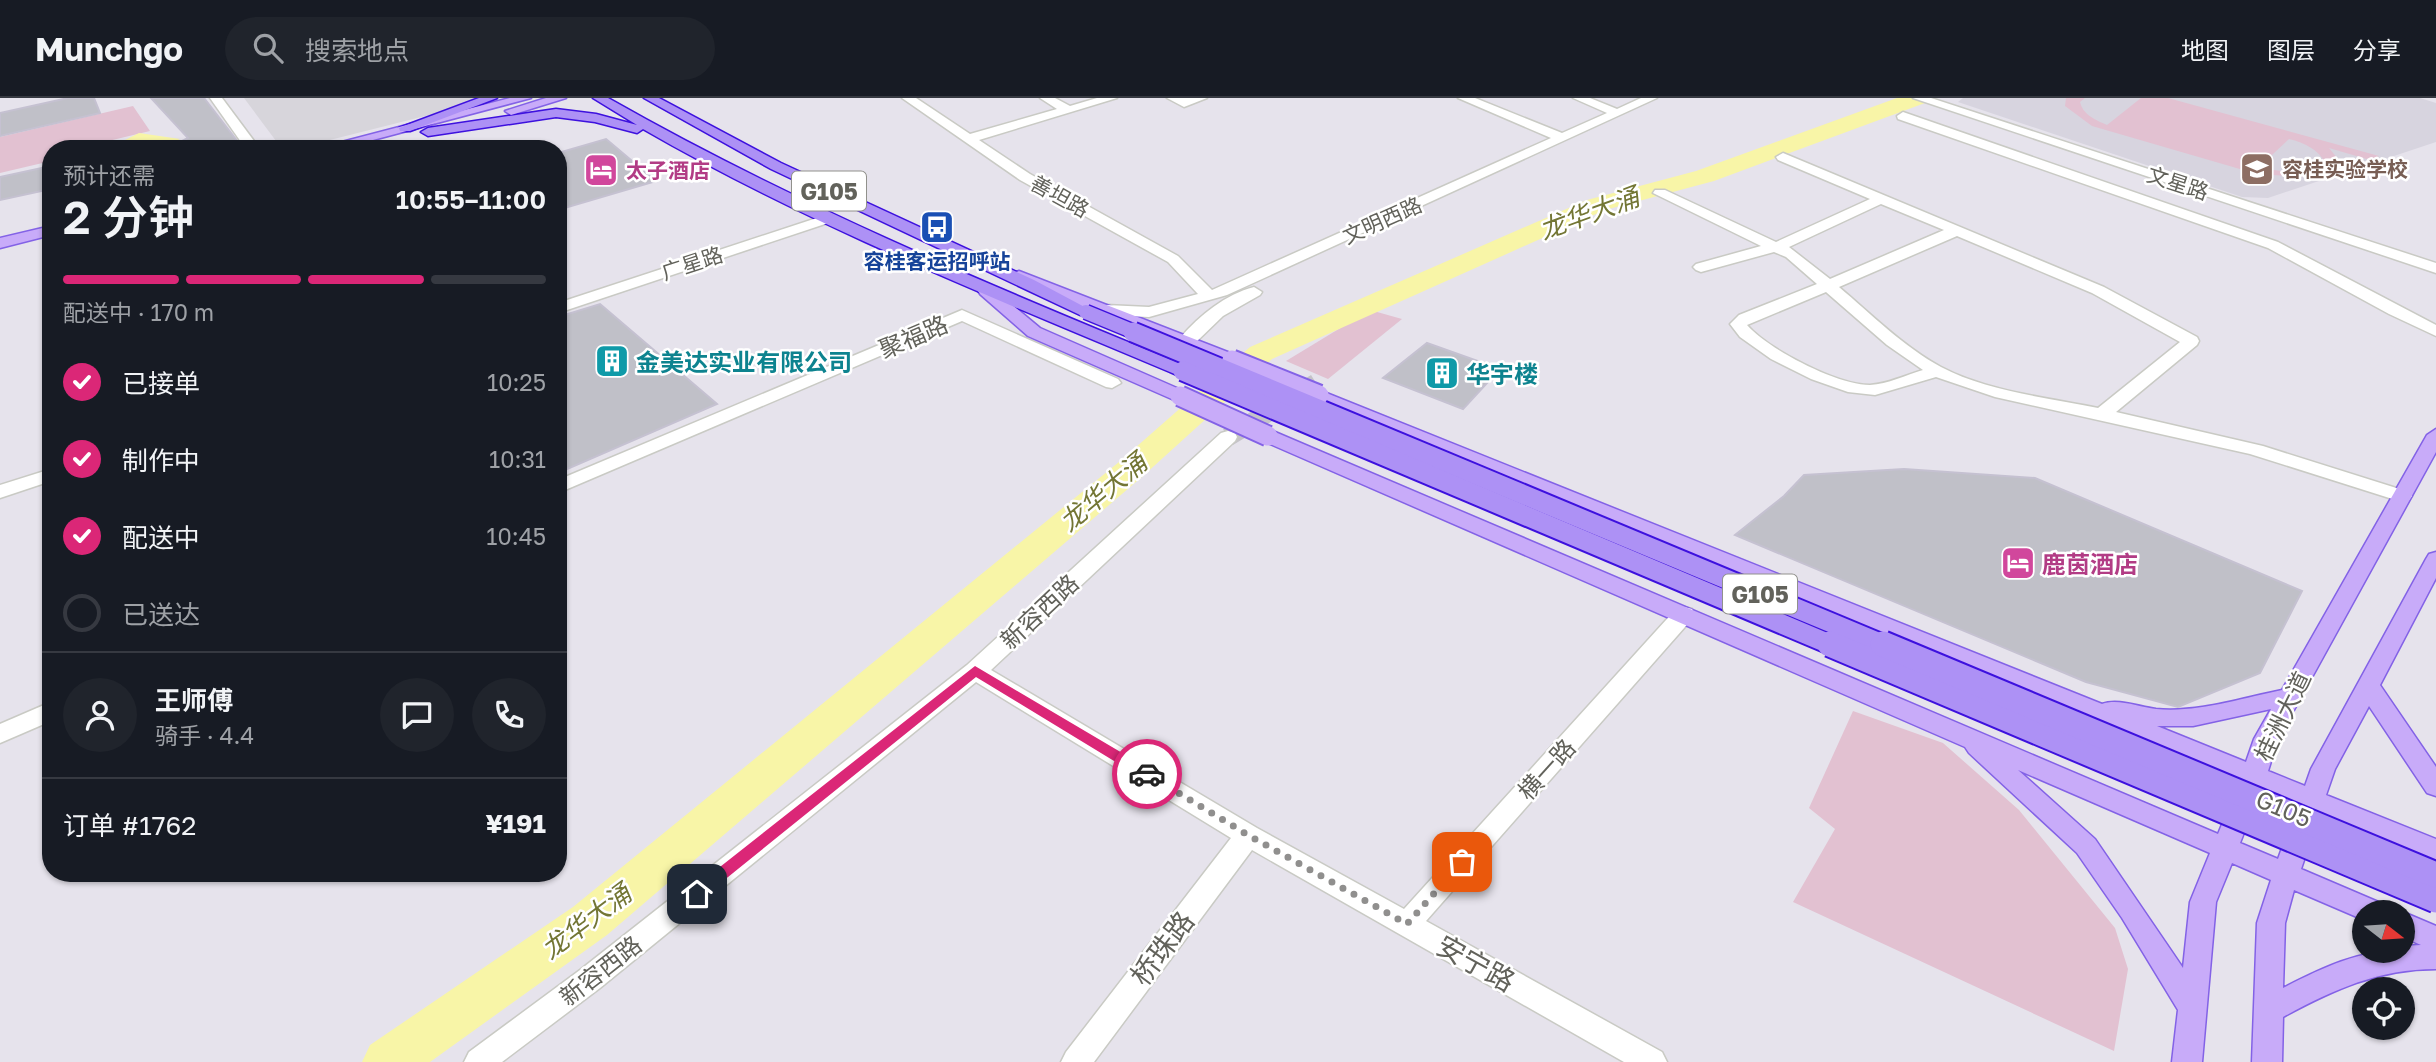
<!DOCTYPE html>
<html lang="zh">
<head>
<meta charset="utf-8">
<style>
	:root { --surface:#171b24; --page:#20242c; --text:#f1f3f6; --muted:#9ea1a6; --line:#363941; --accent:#db2777 }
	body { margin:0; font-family:"Golos Text","Noto Sans SC",sans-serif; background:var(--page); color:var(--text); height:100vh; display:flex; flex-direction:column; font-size:26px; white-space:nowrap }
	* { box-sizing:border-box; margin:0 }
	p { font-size:23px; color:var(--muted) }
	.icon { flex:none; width:38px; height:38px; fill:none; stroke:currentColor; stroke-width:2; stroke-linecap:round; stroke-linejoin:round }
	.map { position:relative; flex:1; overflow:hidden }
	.panel { position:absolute; left:42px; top:42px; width:525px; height:742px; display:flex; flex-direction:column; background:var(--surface); border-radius:28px; box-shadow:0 2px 5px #0004 }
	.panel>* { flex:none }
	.needle { width:46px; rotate:107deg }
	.buttons { position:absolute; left:2352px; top:802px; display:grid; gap:14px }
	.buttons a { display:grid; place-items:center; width:63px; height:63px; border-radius:50%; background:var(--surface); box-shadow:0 2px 5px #0004; font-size:35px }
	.pin { position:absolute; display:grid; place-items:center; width:60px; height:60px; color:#fff; margin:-30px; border-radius:14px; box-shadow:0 4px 10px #0006 }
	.courier { position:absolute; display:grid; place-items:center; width:70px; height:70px; margin:-35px; border:5px solid #db2777; border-radius:50%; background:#fff; color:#222; box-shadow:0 2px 9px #0007 }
	.overview em { font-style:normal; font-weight:600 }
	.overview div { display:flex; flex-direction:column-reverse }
	.overview { display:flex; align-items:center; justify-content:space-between; height:119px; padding:0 21px }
	h1 { font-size:46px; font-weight:600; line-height:52px }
	.bar { display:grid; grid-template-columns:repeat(4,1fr); gap:10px 7px; align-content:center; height:84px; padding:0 21px }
	.bar i { height:9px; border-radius:5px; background:var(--line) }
	.bar .current { background:var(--accent) }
	.bar p { grid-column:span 4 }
	.line { display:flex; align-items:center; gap:18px; padding:0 21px; border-top:2px solid var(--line) }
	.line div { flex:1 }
	.round { display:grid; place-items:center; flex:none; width:74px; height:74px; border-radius:37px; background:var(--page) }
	ol { padding:0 21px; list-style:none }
	li { display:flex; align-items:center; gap:21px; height:77px }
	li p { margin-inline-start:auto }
	li .icon { padding:7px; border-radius:50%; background:var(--accent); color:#fff; stroke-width:4 }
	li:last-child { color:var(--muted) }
	li i { width:38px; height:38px; border:4px solid var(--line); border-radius:50% }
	header { display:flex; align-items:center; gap:42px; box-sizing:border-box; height:98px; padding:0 35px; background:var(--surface); border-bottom:2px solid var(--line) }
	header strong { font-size:33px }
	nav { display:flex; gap:38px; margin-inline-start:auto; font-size:24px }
	.search { width:490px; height:63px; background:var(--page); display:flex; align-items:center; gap:18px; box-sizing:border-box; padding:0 24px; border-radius:38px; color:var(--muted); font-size:26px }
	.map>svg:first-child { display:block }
</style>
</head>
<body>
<header>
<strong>Munchgo</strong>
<div class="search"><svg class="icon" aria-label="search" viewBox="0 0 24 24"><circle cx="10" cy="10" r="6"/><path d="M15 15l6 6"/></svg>搜索地点</div>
<nav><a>地图</a><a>图层</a><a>分享</a></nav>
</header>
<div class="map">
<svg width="2436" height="964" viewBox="0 0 2436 964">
	<rect width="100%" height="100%" fill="#e6e3ec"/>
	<path fill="#d7d5db" d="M244 0H478L465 8 294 51H282Z"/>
	<path fill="#d7d4df" d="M1963 0H2420L2436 5V44L2268 100 2242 99 1958 4Z"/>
	<g fill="#e2c1d1" fill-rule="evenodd">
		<path d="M2066 0H2085L2080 4C2083 17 2096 22 2107 27L2141 0H2168L2379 58 2370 62 2329 50 2342 66 2343 72 2318 80 2257 76 2092 28 2065 8ZM2289 41C2305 45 2318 51 2326 66L2322 72 2297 75 2258 70Z"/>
		<path d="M133 8 150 33 100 45 93 51H51V63L0 75V39Z"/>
		<path d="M1370 212 1402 221 1328 281 1286 263Z"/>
		<path d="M1853 613 1943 645 2019 712 2115 830 2128 871 2114 953 1793 804 1835 731 1809 710Z"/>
	</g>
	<path fill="#f8f5a7" d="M139 35 180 41 160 51H107Z"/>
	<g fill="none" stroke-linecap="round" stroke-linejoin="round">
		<path fill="#f8f5a7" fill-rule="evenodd" d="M1897 0H1928L1925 5 1714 83 1605 112 1272 261 1143 378 607 837 430 964H362L370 947 573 809 1119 364 1250 249 1587 102 1696 73Z"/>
	</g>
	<g fill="#c0c0c8" stroke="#c5c1d1" stroke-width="2">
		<path d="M68 0H94L100 15 0 38V15Z"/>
		<path d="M151 0H204L238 44 228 51H167L188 40Z"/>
		<path d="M606 41 656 83 558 112V55Z"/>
		<path d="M51 68V91L0 102V79Z"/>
		<path d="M600 206 717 306 558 375V219Z"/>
		<path d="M1427 245 1500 271 1463 311 1383 280Z"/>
		<path d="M1904 371 2035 380 2302 493 2260 575 2178 609 2086 584 1735 437 1784 398 1804 377Z"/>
	</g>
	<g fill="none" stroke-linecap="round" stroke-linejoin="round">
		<path stroke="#c5c3c8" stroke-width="19" stroke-dasharray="19 10" stroke-linecap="butt" d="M1228 339 1316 285"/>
		<g stroke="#c9cac4" stroke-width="3">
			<g id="minor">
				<path d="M210 0H222L260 51H246Z"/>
				<path d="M902 0H916L970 36 1057 11 1040 0H1055L1070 8 1097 0H1117L979 42 1030 76 1178 158 1212 192 1551 40 1458 0H1475L1562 35 1607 15 1573 0H1590L1617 11 1641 0H1657L1227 197 1149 219 1106 217 1098 212 1106 207 1149 209 1198 196 1168 164 1020 82Z"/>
				<path d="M1167 0H1207L1184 9Z"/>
				<path d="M1913 0H1931L2436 165V175Z"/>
				<path d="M1903 14 2278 144 2436 227V238L2389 216 2268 150 1898 21 1897 18Z"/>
				<path d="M1783 55 2104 189 2197 239 2199 243 2197 247 2116 314 2263 348 2409 394 2412 398 2409 402 2402 404 2250 356 1995 299 1936 279 1875 297 1848 294 1811 281 1771 261 1740 239 1730 226 1739 217 1817 186 1786 159 1774 154 1701 174 1696 172 1693 169 1696 166 1761 148 1653 95 1655 92H1665L1776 144 1870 101 1778 62 1776 59ZM1881 106 1944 132 1830 181 1789 149ZM1957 138 2092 195 2180 244 2098 310C2049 300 1986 293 1941 269 1904 249 1871 216 1839 189ZM1826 194 1887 247 1923 272C1906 277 1888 286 1870 287 1837 287 1768 251 1747 227Z"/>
				<path d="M826 117 833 121 831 124 558 215V205Z"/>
				<path d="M1254 189 1262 194 1260 197 1223 218 1193 247H1181L1179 243 1181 239C1199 218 1226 196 1254 189Z"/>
				<path d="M962 212 1118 281 1121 285 1112 290 1106 289 962 223 558 395V382Z"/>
				<path d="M1228 333 1235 335 1237 339 1235 343 991 572 1257 730 1404 811 1676 511 1684 509 1692 511 1695 516 1692 521 1426 823 1662 954 1667 964H1624L1252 752 1094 964H1061L1066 954 1231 740 976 584 600 890 502 964H464L469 954 580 872 967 567 1221 335Z"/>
				<path d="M51 371V383L0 400V387Z"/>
				<path d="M51 604V623L0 645V626Z"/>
			</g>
		</g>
		<g stroke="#8362e6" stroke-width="3">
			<g id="major">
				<path d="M510 0H531L339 51H315Z"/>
				<path d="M546 0H566L511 17 505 13Z"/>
				<path d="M51 128V137L0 150V140Z"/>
				<path d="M1019 173 1238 258 1241 262 1238 266H1226L1013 181 1011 178 1013 175Z"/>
				<path d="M986 188 992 190 1040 230 1186 294 1189 298 1186 302H1174L1028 238 980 196 978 193Z"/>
				<path d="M1319 292 2102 606C2118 600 2139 609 2156 611 2198 615 2242 600 2282 592L2427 337 2436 331V354L2278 641 2268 673 2305 688 2311 671 2426 461 2429 456 2436 454V480L2380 587 2436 669V698L2427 695 2369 608 2335 671 2326 697 2436 741V763L2320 715 2301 771 2383 806 2386 814H2364V822L2294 792 2285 825 2283 890C2322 870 2359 852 2403 852V848L2421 847 2403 839V814L2436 828V871C2378 871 2333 892 2283 919L2282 964H2252L2257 825 2271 782 2232 765 2216 804 2202 964H2172L2178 912 2122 820 2077 755 1969 655 1965 649 1261 342 1259 338 1268 332 1275 334 2218 736 2240 683 1313 301 1310 297 1313 293ZM2271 611 2254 641 2246 664 2157 628H2193ZM2018 672 2210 755 2190 804 2183 870 2095 741ZM2261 691 2298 706 2278 761 2240 745Z"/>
			</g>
		</g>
		<g stroke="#3d11de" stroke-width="3">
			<g id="highway">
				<path d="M479 0H497L410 33H400L399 30Z"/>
				<path d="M593 0H608C794 106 991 188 1189 269L1192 273 1189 277H1177C997 201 813 129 643 31L637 35 595 24 556 19 428 38 421 34 428 30 556 11 596 16 637 27Z"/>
				<path d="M644 0H659L781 65 1034 182 1094 214 1092 217H1080L771 71Z"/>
			</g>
		</g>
		<use href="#minor" fill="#fff" fill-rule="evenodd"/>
		<use href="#major" fill="#c8abf9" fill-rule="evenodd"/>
		<use href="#highway" fill="#ad91f5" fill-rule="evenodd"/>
		<g stroke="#8362e6" stroke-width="23" stroke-linecap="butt">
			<g id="major-bridge">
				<path d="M1232 262 1319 297"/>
				<path d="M1180 298 1268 338"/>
			</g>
		</g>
		<g stroke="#3d11de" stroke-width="17" stroke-linecap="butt">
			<path id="highway-bridge-far2" d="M1086 214 1137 235"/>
		</g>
		<g stroke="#3d11de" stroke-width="23" stroke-linecap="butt">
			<g id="highway-bridge-far1">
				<path d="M1133 234 1887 548"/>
				<path d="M1183 273 1834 548"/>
			</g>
		</g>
		<g stroke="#3d11de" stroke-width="29" stroke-linecap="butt">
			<g id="highway-bridge">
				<path d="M1830 546 2436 802"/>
				<path d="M1883 546 2436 777"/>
			</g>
		</g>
		<use href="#major-bridge" stroke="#c8abf9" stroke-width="19"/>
		<use href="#highway-bridge-far2" stroke="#ad91f5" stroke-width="14"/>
		<use href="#highway-bridge-far1" stroke="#ad91f5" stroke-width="19"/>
		<use href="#highway-bridge" stroke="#ad91f5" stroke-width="25"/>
	</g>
	<path fill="#db2777" d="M975 568 1151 672V680H1142L976 579 702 800H692L690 796 692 791Z"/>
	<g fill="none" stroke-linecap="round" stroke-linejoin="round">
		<path stroke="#908f8e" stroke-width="7" stroke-dasharray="0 12.6" d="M1147 676 1248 737 1407 826 1462 764"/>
	</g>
	<defs>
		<g id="school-square" transform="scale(1.75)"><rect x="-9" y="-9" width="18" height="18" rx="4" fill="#8d6e63" stroke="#fff"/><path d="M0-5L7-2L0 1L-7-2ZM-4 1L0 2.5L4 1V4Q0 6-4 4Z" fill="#fff"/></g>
		<g id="hotel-square" transform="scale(1.75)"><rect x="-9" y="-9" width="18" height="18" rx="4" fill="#d1479c" stroke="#fff"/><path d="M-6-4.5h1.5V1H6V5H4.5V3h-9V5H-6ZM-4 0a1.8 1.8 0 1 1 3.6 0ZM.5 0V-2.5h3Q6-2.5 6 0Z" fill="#fff"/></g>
		<g id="bus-square" transform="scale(1.75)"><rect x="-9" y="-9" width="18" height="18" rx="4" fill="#1a4fb4" stroke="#fff"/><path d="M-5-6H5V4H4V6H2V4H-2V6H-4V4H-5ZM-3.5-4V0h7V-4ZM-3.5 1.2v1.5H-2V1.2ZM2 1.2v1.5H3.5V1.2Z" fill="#fff"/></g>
		<g id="building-square" transform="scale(1.75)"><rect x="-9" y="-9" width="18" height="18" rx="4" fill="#0f9aa8" stroke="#fff"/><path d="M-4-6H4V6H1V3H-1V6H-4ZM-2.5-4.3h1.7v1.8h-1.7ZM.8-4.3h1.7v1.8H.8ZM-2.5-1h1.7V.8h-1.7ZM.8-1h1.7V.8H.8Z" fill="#fff"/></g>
	</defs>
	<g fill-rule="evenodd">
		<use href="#school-square" x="2257" y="71"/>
		<use href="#hotel-square" x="601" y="72"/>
		<use href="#bus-square" x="937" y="129"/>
		<use href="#building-square" x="612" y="263"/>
		<use href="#building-square" x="1442" y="275"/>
		<use href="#hotel-square" x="2018" y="465"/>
	</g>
	<g text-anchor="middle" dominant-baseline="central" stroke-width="5" stroke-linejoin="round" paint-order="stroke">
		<g font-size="21" font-weight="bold" fill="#785e54" stroke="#fff" text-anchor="start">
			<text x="2282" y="71">容桂实验学校</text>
		</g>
		<g font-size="21" font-weight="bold" fill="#b23c85" stroke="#fff" text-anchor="start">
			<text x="626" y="72">太子酒店</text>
		</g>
		<g font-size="21" fill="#62625b" stroke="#fff">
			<text transform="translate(2178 85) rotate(18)">文星路</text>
			<text transform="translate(1060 98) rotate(29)">善坦路</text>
			<text transform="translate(1382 122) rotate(-24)">文明西路</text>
			<text transform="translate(692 165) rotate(-18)">广星路</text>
		</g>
		<g font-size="21" font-weight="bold" fill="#164399" stroke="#fff">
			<text x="937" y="163">容桂客运招呼站</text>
		</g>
		<g fill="#fff" stroke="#91918c" stroke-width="2">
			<rect x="792" y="73.5" width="74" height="39" rx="5"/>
			<rect x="1723" y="476.5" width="74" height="39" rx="5"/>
		</g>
		<g font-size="23" font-weight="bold" fill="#62625b">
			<text x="829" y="93">G105</text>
			<text x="1760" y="496">G105</text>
		</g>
		<g font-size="24" fill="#62625b" stroke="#fff">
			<text transform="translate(913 238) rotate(-23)">聚福路</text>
			<text transform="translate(1039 513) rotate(-43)">新容西路</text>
			<text transform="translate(2282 618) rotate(-64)">桂洲大道</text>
			<text transform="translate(1546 671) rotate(-48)">横一路</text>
			<text transform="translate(2284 710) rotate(23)">G105</text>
			<text transform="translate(600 872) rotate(-38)">新容西路</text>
		</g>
		<g font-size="24" font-weight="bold" fill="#0d838f" stroke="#fff" text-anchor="start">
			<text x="636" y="263">金美达实业有限公司</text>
			<text x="1466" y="275">华宇楼</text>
		</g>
		<g font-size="24" font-weight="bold" fill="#b23c85" stroke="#fff" text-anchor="start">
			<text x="2042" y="465">鹿茵酒店</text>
		</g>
		<g font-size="26" font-style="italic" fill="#737634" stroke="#fff">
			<text transform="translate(1589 115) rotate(-20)">龙华大涌</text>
			<text transform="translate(1103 394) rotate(-40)">龙华大涌</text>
			<text transform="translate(586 823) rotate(-37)">龙华大涌</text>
		</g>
		<g font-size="28" fill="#62625b" stroke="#fff">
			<text transform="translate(1162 850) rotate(-53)">桥珠路</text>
			<text transform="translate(1476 865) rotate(29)">安宁路</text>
		</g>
	</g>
</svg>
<div class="buttons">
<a><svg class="needle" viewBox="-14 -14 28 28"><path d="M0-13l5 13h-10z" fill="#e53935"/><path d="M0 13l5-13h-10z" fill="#9ea1a6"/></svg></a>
<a><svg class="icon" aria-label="locate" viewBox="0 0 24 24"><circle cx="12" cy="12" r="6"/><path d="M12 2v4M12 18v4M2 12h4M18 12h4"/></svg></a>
</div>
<div class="pin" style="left:1462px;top:764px;background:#ea580c"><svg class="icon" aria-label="bag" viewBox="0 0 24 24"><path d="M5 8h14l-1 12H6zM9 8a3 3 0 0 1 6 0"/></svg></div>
<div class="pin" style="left:697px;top:796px;background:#1f2937"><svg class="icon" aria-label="home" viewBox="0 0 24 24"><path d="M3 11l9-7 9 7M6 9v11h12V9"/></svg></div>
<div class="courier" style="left:1147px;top:676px"><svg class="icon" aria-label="car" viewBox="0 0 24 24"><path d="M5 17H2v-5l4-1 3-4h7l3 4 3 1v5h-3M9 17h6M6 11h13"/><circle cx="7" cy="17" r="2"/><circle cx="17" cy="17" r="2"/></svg></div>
<section class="panel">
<div class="overview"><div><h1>2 分钟</h1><p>预计还需</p></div><em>10:55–11:00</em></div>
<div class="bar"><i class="current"></i><i class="current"></i><i class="current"></i><i></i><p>配送中 · 170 m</p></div>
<ol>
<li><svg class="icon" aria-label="check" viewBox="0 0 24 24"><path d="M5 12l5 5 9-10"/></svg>已接单<p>10:25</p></li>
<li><svg class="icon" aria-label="check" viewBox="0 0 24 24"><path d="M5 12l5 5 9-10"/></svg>制作中<p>10:31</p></li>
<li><svg class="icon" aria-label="check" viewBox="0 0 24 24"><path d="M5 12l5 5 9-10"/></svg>配送中<p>10:45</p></li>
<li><i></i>已送达</li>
</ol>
<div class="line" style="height:126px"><a class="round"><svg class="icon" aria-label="person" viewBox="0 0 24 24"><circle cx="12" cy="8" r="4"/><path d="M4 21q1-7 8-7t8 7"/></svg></a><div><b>王师傅</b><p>骑手 · 4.4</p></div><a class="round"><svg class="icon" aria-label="chat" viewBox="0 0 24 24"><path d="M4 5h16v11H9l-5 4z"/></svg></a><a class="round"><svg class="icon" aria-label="phone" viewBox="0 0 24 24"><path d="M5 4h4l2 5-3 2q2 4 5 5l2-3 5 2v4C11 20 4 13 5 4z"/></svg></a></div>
<div class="line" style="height:91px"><div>订单 #1762</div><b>¥191</b></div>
</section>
</div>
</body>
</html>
